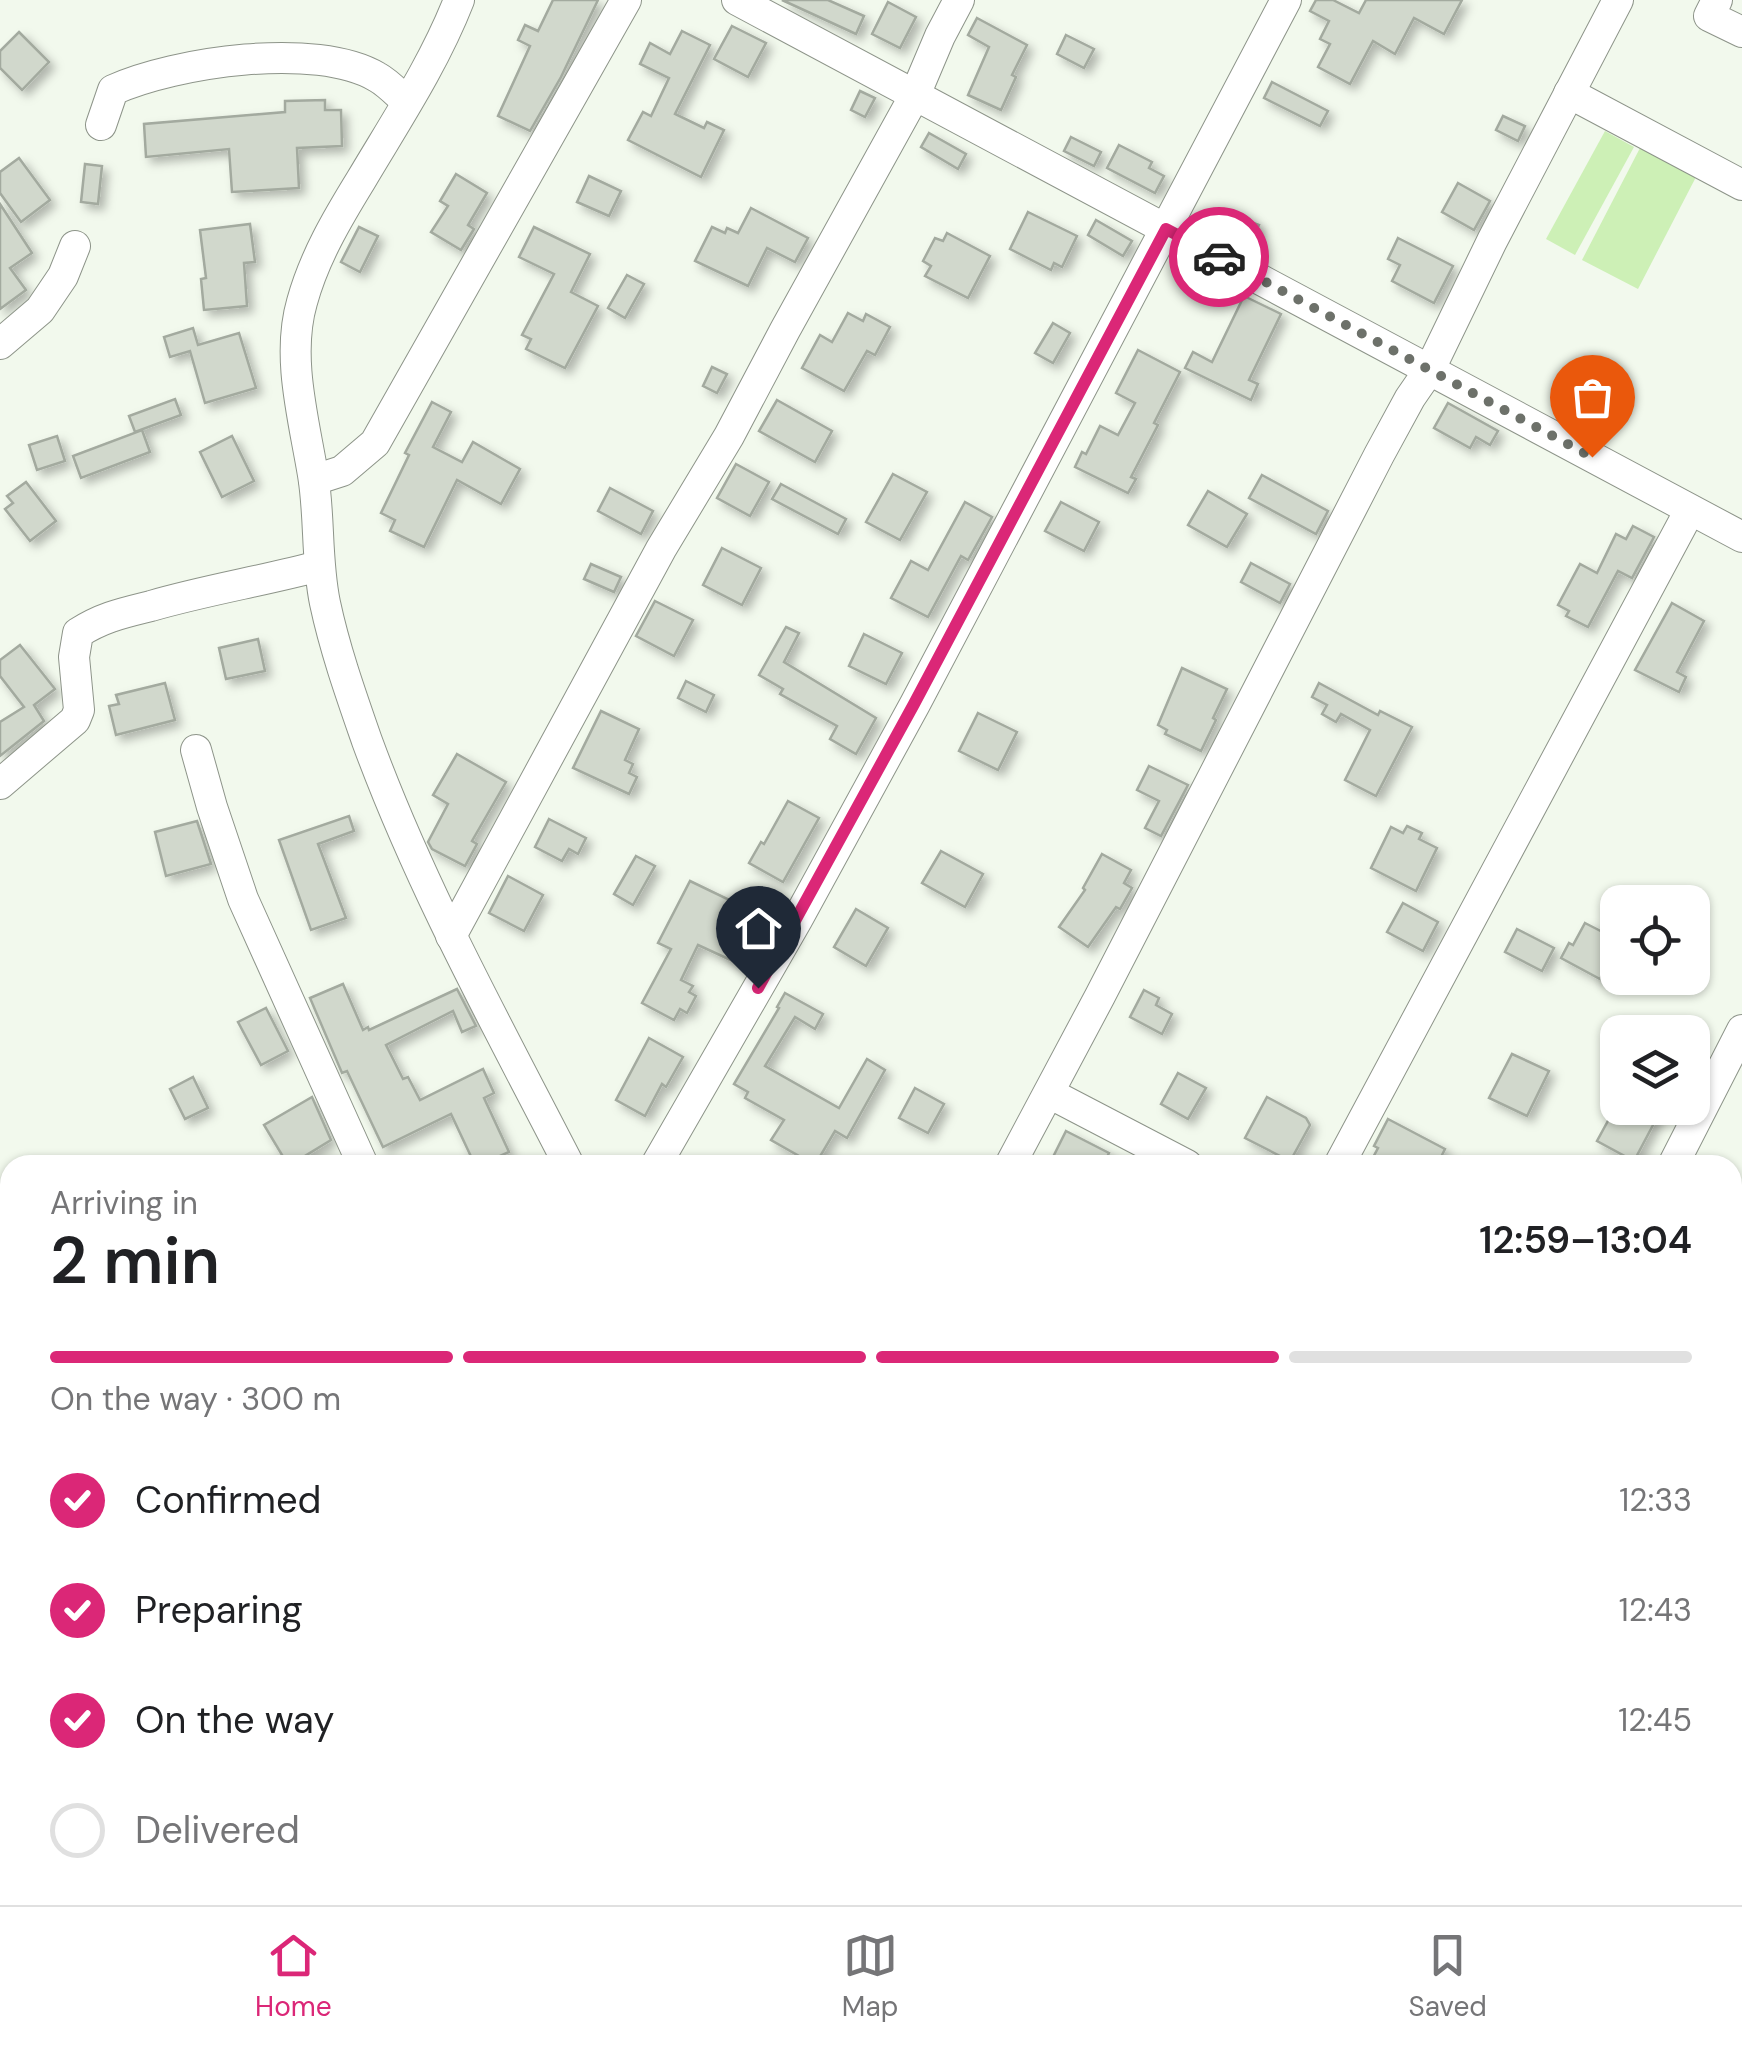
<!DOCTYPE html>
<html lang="en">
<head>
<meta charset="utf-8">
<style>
	:root { --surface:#fff; --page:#f2f2f2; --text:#202124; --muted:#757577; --line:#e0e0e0; --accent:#db2777 }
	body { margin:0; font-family:"DM Sans",sans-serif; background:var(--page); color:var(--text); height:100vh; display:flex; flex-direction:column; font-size:38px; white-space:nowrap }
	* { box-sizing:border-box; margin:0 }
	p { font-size:32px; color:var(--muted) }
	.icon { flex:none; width:55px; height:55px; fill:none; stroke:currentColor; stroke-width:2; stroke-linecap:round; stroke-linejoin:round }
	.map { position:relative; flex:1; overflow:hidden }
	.sheet { position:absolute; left:0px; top:1155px; width:1742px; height:750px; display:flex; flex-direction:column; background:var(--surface); border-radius:30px 30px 0 0; box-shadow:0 2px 8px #0004 }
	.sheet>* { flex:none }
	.fabs { position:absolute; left:1600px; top:885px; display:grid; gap:20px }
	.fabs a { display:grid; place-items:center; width:110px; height:110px; border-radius:20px; background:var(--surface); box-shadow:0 2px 8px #0004; font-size:50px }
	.pin { position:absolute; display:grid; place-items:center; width:85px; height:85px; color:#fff; margin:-102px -42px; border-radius:50% 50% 50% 0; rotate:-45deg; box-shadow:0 0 10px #0007 }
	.pin .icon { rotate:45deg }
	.courier { position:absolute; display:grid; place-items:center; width:100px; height:100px; margin:-50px; border:8px solid #db2777; border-radius:50%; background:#fff; color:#222; box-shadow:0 2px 12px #0007 }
	.headline em { font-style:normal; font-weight:600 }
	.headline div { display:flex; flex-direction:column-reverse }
	.headline { display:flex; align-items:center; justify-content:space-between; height:170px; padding:0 50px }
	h1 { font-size:65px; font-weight:600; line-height:75px }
	.bar { display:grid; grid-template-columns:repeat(4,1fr); gap:15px 10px; align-content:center; height:120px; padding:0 50px }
	.bar i { height:12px; border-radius:8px; background:var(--line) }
	.bar .current { background:var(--accent) }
	.bar p { grid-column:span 4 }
	ol { padding:0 50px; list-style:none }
	li { display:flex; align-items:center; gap:30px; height:110px }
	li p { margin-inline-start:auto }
	li .icon { padding:10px; border-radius:50%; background:var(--accent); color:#fff; stroke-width:4 }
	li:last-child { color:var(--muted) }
	li i { width:55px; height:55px; border:5px solid var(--line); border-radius:50% }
	.dock { display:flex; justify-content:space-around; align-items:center; height:140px; border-top:2px solid var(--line); background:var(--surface); font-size:28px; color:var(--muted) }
	.dock a { display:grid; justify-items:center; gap:5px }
	.dock .current { color:var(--accent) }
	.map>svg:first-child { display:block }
</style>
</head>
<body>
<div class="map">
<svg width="1742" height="1905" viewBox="0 0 1742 1905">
	<defs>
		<filter id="shadow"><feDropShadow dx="5.5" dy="5.5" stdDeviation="5" flood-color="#0004"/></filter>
	</defs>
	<rect width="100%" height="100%" fill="#f2f9ed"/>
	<g fill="#cdf0b6">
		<path d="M1605 131 1634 147 1575 255 1546 239Z"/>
		<path d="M1640 148 1696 177 1638 289 1582 260Z"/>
	</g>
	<g fill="#d1d8cc" stroke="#a3aa9f" stroke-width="2.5" filter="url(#shadow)">
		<path d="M553 0H598L561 77 530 131 498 116 530 46 518 40 525 25 538 31Z"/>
		<path d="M782 0H828L864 16 856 34Z"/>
		<path d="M1316 0H1333L1359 13 1366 0H1462L1444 34 1414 18 1395 54 1373 41 1350 84 1318 67 1330 44 1320 39 1329 21 1310 11Z"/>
		<path d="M888 2 916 17 900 48 872 34Z"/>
		<path d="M977 18 1027 45 1012 75 1016 77 1001 110 968 95 989 47 968 35Z"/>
		<path d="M732 26 766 43 748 77 714 59Z"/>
		<path d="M682 31 710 45 675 114 704 128 707 122 724 130 701 177 628 140 643 112 651 116 669 78 640 64 650 43 670 54Z"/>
		<path d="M19 32 49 62 22 90 0 68V51Z"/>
		<path d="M1066 35 1094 49 1084 68 1057 54Z"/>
		<path d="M1272 82 1328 111 1320 126 1264 98Z"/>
		<path d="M860 91 875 98 865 117 851 110Z"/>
		<path d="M325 100V110H341L342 146 297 148 299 188 232 192 229 149 146 157 144 124 285 112V101Z"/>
		<path d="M1503 116 1525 126 1518 141 1496 130Z"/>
		<path d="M929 133 966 154 958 169 921 147Z"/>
		<path d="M1071 137 1101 152 1094 166 1064 151Z"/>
		<path d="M1119 145 1152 162 1149 168 1164 176 1155 193 1107 168Z"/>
		<path d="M19 158 50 200 21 222 0 193V172Z"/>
		<path d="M85 164 102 166 98 204 81 202Z"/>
		<path d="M456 174 487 193 468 225 474 229 461 250 431 232 448 206 440 201Z"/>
		<path d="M589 176 621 191 609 216 577 202Z"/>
		<path d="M1458 183 1490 201 1474 230 1442 212Z"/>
		<path d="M0 204 32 253 10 268 26 290 0 309Z"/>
		<path d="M751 208 808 238 795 262 767 248 748 286 695 261 712 227 725 233 727 228 738 233Z"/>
		<path d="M1219 210 1259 225 1251 244 1212 228Z"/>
		<path d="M1028 212 1077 236 1062 267 1054 263 1051 270 1010 249Z"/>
		<path d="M1096 220 1132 241 1123 256 1088 235Z"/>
		<path d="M250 224 255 262 244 263 247 306 204 310 201 279 206 278 200 230Z"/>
		<path d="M359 227 378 236 360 272 341 262Z"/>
		<path d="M534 227 590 254 571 292 598 306 565 368 526 349 531 339 522 335 554 274 519 257Z"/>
		<path d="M947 233 990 256 968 298 925 276 931 266 923 261 935 238 943 241Z"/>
		<path d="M1398 238 1453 266 1434 303 1392 281 1400 265 1388 259Z"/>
		<path d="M627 275 644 284 625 318 608 308Z"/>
		<path d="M1244 296 1281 314 1249 380 1258 384 1251 400 1185 368 1193 352 1212 362Z"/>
		<path d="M848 313 863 321 866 314 890 327 875 355 867 351 844 391 802 368 820 335 832 342Z"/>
		<path d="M1053 323 1070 333 1053 363 1035 353Z"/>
		<path d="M193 328 198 345 239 333 256 388 205 403 190 351 170 357 164 337Z"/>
		<path d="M1138 350 1180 372 1154 423 1158 425 1131 477 1136 479 1128 493 1075 467 1082 452 1086 454 1100 426 1118 435 1135 403 1116 393Z"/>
		<path d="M712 367 727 374 717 393 703 386Z"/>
		<path d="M175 399 181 415 135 432 129 416Z"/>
		<path d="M777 400 832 431 815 462 759 431Z"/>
		<path d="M432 402 451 412 433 447 462 462 473 442 520 469 501 504 457 480 424 547 390 531 395 520 381 513 409 455 405 453Z"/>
		<path d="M1448 403 1498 431 1490 445 1476 437 1470 448 1434 428Z"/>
		<path d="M142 430 150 452 81 478 73 456Z"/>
		<path d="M57 436 65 461 37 470 29 445Z"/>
		<path d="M232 436 254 481 222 497 200 452Z"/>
		<path d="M736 464 769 482 750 516 717 498Z"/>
		<path d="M893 474 927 492 900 540 866 522Z"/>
		<path d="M1262 475 1328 511 1316 534 1249 498Z"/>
		<path d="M26 482 56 521 30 541 5 509 13 503 7 496Z"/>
		<path d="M781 484 846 519 838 534 772 499Z"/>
		<path d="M610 488 653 511 641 534 598 511Z"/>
		<path d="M1208 491 1247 514 1227 547 1188 525Z"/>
		<path d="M965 502 992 517 968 560 961 556 928 617 891 598 911 561 928 570Z"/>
		<path d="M1061 502 1099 522 1084 551 1045 531Z"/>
		<path d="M1633 526 1654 537 1632 578 1618 571 1588 627 1566 616 1569 611 1558 605 1580 564 1597 573 1616 534 1626 539Z"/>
		<path d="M722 548 761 568 742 605 703 585Z"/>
		<path d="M1251 563 1290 584 1280 603 1241 582Z"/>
		<path d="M591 564 621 577 614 592 584 579Z"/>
		<path d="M655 601 693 620 674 656 636 636Z"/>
		<path d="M1672 603 1704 621 1677 672 1686 677 1679 692 1635 670Z"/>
		<path d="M786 627 799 633 784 662 876 718 856 754 830 739 837 726 780 694 783 689 759 675Z"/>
		<path d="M864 634 902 653 886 684 849 666Z"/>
		<path d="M258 639 265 671 226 679 219 648Z"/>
		<path d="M20 645 55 689 34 705 44 721 0 756V722L24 707 0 676V660Z"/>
		<path d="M1182 668 1227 689 1213 718 1216 720 1201 751 1165 734 1167 730 1158 725Z"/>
		<path d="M686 681 714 695 706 712 678 698Z"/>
		<path d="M165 683 175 720 116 735 109 706 119 704 116 695Z"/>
		<path d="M1319 683 1378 715 1380 711 1412 727 1376 796 1345 780 1370 730 1341 714 1336 722 1322 714 1327 705 1312 697Z"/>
		<path d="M601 711 639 729 625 760 633 764 629 773 637 777 629 794 573 768Z"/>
		<path d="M978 713 1017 732 998 770 959 751Z"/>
		<path d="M457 754 506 782 472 841 477 844 465 866 432 849 428 842 448 804 433 795Z"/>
		<path d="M1149 766 1188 785 1161 836 1145 828 1159 801 1137 790Z"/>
		<path d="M788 801 819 818 783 882 749 863 761 842 764 844Z"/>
		<path d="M349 816 354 831 318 844 346 918 311 930 279 840Z"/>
		<path d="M549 819 586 838 578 854 569 849 562 861 535 847Z"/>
		<path d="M197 821 211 864 166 876 155 832Z"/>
		<path d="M1407 826 1422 833 1419 839 1437 848 1416 891 1371 868 1391 827 1403 833Z"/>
		<path d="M941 851 983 874 965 907 922 883Z"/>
		<path d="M1102 854 1131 870 1124 883 1132 888 1120 909 1116 907 1088 947 1059 927 1085 890 1083 888Z"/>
		<path d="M636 856 655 866 633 905 614 894Z"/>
		<path d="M508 876 543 895 524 931 489 913Z"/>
		<path d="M690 881 769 919 748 968 698 945 681 980 693 986 689 992 696 996 687 1013 680 1009 674 1020 642 1003 671 949 658 943Z"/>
		<path d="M1403 903 1438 922 1423 951 1387 932Z"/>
		<path d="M856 909 888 928 866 966 834 947Z"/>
		<path d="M1585 923 1618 940V945L1600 979 1561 958 1569 943 1573 945Z"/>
		<path d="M1517 929 1554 948 1542 971 1505 952Z"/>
		<path d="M343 984 363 1030 368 1027 369 1030 457 989 476 1026 462 1032 453 1011 386 1045 403 1079 408 1077 420 1100 483 1069 494 1093 484 1098 509 1152 480 1165H475L451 1114 383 1147 347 1071 342 1073 310 998Z"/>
		<path d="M1144 990 1159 998 1156 1005 1172 1014 1162 1034 1130 1017Z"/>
		<path d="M785 993 823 1014 815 1029 795 1017 765 1066 839 1108 867 1059 885 1070 847 1138 835 1131 815 1165 771 1140 784 1120 745 1098 748 1092 734 1084 779 1008 777 1007Z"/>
		<path d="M266 1008 288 1051 261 1065 238 1022Z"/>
		<path d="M649 1038 683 1057 666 1087 662 1084 645 1116 616 1100Z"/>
		<path d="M1512 1054 1549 1071 1527 1116 1489 1098Z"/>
		<path d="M1178 1073 1206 1088 1188 1119 1161 1104Z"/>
		<path d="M193 1077 208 1108 185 1119 170 1089Z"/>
		<path d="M915 1088 944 1104 928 1133 899 1118Z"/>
		<path d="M312 1097 331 1140 305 1156 311 1165H288L264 1125Z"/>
		<path d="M1267 1097 1306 1118 1310 1125 1293 1156 1286 1159 1245 1138Z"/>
		<path d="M1615 1108H1662L1634 1161 1597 1141Z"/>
		<path d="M1388 1119 1445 1149 1437 1165H1411L1397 1158 1393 1165H1369L1378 1148 1374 1146Z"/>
		<path d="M1066 1131 1109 1153 1103 1165H1049Z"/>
	</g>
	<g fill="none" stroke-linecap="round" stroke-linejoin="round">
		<g stroke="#8d9489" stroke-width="32">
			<g id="minor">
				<path d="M459 0C434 64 396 121 361 180 337 219 314 258 302 302 286 357 304 420 313 475 320 517 316 560 325 603 335 650 351 695 367 741 421 888 497 1025 569 1165"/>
				<path d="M737 0 1742 537"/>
				<path d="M1717 0 1709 16 1742 32"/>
				<path d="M1569 93 1742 185"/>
				<path d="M101 125 113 90C175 62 316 41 377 77 388 83 398 94 407 102"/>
				<path d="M0 344 40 310 63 276 75 246"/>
				<path d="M314 480 342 471 375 443 626 0"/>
				<path d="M196 750 212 807 243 899 363 1165"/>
				<path d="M0 784 75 720 79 710 74 657 78 633C103 617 123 613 151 606 206 590 263 581 319 566"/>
				<path d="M451 936 661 549 729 436 785 330 915 95 940 36 959 0"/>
				<path d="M1049 1093 1187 1165"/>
				<path d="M656 1165 797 920 915 704 1286 0"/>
				<path d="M1010 1165 1100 996 1379 455 1410 398 1430 369 1492 241 1618 0"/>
				<path d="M1339 1165 1690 510"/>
				<path d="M1673 1165 1742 1030"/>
				<path d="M0 1391 10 1383"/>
				<path d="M1732 1451 1742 1456"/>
				<path d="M0 1573 10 1569"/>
				<path d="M1732 1666 1742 1651"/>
				<path d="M0 1725 10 1752"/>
				<path d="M0 1811 10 1803"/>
				<path d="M80 1895 85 1905"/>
				<path d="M784 1895 786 1905"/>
				<path d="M999 1895 1006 1905"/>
				<path d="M1255 1905 1261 1895"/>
				<path d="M1579 1905 1586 1895"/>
			</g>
		</g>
		<use href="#minor" stroke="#fff" stroke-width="30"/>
	</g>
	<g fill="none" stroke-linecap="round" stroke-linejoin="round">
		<path stroke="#6d716a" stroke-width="10" stroke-dasharray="0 18" d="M1219 257 1592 457"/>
		<path stroke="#db2777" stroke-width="12" d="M758 988 914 704 1166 229 1219 257"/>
	</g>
</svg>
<div class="fabs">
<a><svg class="icon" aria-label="locate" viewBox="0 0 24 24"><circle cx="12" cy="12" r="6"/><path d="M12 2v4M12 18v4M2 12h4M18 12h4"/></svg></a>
<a><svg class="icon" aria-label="layers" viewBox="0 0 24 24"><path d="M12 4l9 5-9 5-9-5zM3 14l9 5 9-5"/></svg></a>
</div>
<div class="pin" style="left:1592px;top:457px;background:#ea580c"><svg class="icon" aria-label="bag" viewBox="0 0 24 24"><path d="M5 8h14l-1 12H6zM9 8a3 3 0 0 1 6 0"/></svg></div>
<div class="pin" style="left:758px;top:988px;background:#1f2937"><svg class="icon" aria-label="home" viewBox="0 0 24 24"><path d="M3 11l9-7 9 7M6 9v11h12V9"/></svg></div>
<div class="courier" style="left:1219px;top:257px"><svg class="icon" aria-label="car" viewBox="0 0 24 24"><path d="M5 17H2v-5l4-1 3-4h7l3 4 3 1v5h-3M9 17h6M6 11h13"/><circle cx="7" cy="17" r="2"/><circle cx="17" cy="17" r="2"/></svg></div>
<section class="sheet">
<div class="headline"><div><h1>2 min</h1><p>Arriving in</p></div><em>12:59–13:04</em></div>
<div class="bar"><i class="current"></i><i class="current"></i><i class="current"></i><i></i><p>On the way · 300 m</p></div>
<ol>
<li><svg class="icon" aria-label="check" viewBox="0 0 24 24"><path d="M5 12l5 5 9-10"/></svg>Confirmed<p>12:33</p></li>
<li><svg class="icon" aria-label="check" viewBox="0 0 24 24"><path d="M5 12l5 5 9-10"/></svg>Preparing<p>12:43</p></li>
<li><svg class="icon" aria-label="check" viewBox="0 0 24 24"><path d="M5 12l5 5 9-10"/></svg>On the way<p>12:45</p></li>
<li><i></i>Delivered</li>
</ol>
</section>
</div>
<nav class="dock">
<a class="current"><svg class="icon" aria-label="home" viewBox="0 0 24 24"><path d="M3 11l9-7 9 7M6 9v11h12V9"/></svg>Home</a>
<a><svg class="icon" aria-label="map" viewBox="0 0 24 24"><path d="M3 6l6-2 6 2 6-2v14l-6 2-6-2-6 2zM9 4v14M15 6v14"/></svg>Map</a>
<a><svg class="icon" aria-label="saved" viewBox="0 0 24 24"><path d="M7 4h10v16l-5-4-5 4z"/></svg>Saved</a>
</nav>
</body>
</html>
